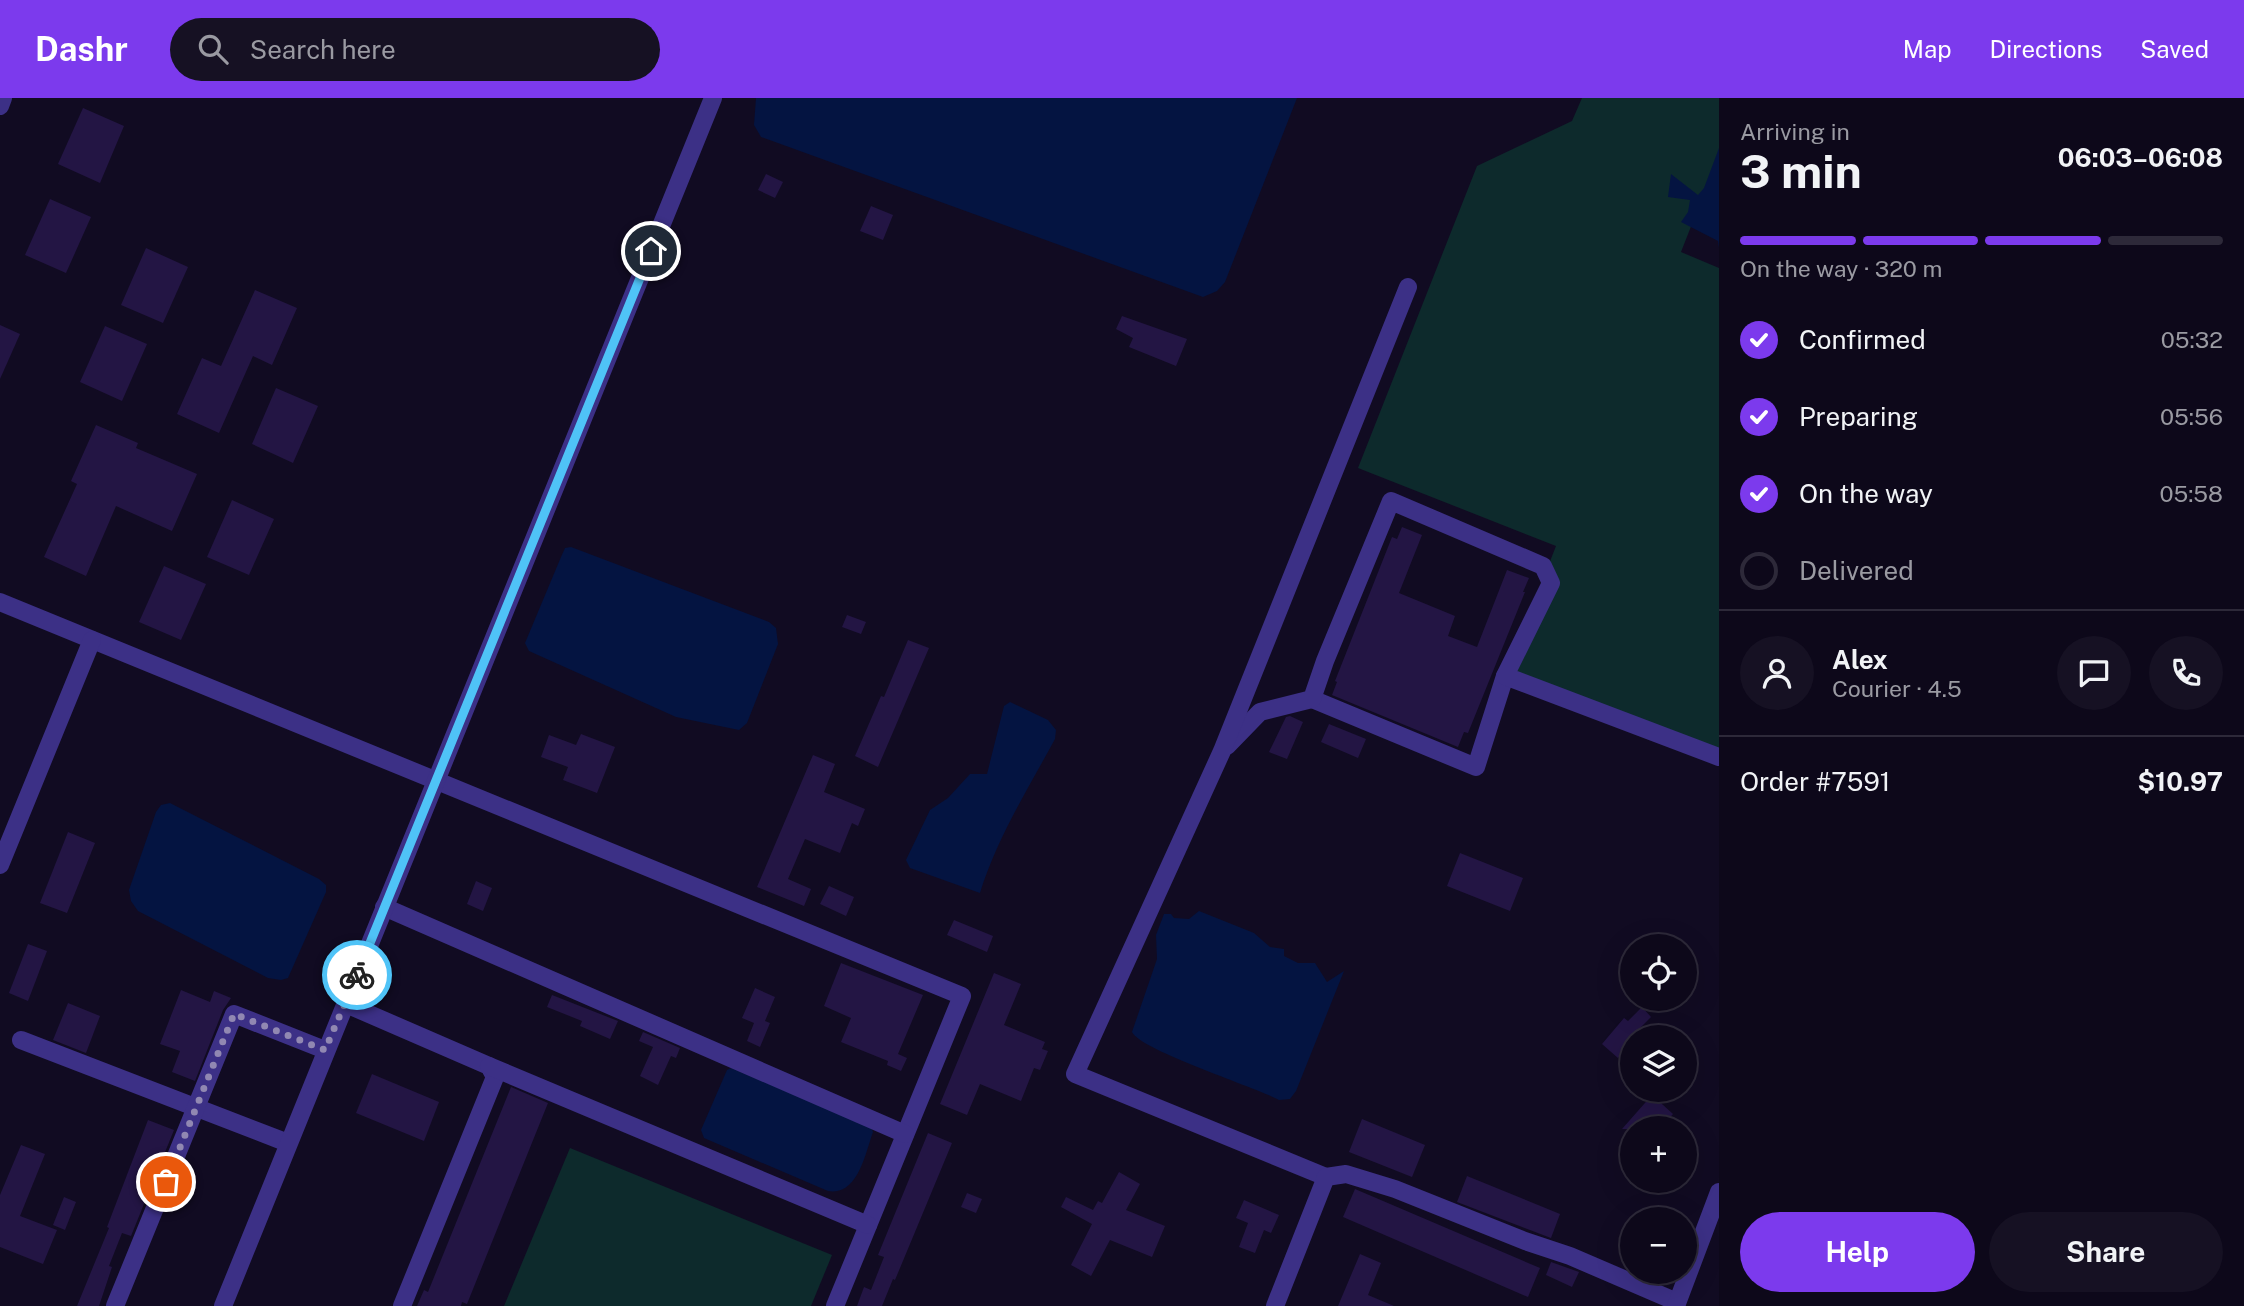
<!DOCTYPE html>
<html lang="en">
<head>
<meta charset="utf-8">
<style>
	:root { --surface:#0d081a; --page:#161123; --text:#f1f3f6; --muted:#9a9aa2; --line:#2d2939; --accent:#7c3aed }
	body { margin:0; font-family:"Public Sans",sans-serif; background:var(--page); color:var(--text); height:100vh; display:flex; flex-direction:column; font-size:26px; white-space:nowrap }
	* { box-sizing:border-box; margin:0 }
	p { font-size:23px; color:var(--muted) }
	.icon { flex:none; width:38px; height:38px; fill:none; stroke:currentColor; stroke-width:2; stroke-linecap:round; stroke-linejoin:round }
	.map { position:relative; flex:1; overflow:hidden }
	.details { display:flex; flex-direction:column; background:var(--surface); width:525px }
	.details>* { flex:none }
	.tools { position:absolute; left:1620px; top:836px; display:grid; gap:14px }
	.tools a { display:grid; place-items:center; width:77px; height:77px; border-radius:50%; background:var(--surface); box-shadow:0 7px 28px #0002,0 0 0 2px var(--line); font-size:35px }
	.pin { position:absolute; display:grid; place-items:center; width:60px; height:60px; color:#fff; margin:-30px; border:4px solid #fff; border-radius:50%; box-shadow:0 2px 7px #0007 }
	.courier { position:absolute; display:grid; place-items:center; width:70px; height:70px; margin:-35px; border:5px solid #4fc3f7; border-radius:50%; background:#fff; color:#222; box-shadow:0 2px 9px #0007 }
	.summary em { font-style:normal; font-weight:700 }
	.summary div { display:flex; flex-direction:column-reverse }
	.summary { display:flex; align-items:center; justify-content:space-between; height:119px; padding:0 21px }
	h1 { font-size:46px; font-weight:700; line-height:52px }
	.bar { display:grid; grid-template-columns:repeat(4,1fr); gap:10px 7px; align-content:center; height:84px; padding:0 21px }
	.bar i { height:9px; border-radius:5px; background:var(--line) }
	.bar .active { background:var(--accent) }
	.bar p { grid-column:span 4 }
	.line { display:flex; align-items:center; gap:18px; padding:0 21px; border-top:2px solid var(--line) }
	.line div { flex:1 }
	.round { display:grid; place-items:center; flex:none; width:74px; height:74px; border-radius:37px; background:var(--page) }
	ol { padding:0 21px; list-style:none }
	li { display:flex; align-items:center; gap:21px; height:77px }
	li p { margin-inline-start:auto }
	li .icon { padding:7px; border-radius:50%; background:var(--accent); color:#fff; stroke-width:4 }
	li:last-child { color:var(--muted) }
	li i { width:38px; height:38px; border:4px solid var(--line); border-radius:50% }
	.button { display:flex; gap:14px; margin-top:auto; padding:14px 21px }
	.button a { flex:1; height:80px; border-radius:42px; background:var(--accent); color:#fff; font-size:28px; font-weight:700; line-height:80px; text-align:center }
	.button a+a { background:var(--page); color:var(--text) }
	header { display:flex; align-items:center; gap:42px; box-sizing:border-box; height:98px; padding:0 35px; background:var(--accent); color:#fff }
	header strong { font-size:33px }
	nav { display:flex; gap:38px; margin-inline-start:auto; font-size:24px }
	.search { width:490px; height:63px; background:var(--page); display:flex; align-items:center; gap:18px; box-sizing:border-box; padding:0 24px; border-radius:38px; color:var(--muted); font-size:26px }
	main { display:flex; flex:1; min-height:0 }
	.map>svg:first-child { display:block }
</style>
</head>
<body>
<header>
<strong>Dashr</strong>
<div class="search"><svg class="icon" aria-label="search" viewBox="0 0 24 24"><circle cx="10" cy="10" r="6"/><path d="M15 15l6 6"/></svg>Search here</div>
<nav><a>Map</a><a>Directions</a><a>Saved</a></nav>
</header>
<main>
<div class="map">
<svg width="1719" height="1208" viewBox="0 0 1719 1208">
	<rect width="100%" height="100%" fill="#110b22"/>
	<g fill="#0d2a2c">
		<path d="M1582 0H1719V57L1681 154 1719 170V662L1505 578 1556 448 1358 370 1477 68 1572 23Z"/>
		<path d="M570 1050 832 1157 811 1208H504Z"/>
	</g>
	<g fill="#041441">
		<path d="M756 0H1297L1225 184 1217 193 1203 199 761 39 754 27Z"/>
		<path d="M1719 50V150L1718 143 1681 124 1688 114 1690 102 1668 99 1671 76 1698 97 1704 90Z"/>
		<path d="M571 449 769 524 776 530 778 546 747 625 739 632 676 619 529 553 525 545 561 459 565 450Z"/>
		<path d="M1010 604 1048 622 1056 632 1055 641C1028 691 997 740 980 795L910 770 906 762 930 712 948 700 970 676H987L1004 608Z"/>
		<path d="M170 705 319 781 326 787V794L288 880 281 882 268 880 138 813 131 803 129 792 156 714 161 707Z"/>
		<path d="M1199 813 1254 835 1270 849 1284 851V858L1298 865H1315L1327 884 1344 873 1296 993 1290 1001 1279 1002C1253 988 1142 953 1132 934L1157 861 1156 837 1164 816H1171L1174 820 1189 821Z"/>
		<path d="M731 970 871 1029 873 1034C865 1056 858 1098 828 1093L704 1040 701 1032 727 972Z"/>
	</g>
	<g fill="#231544">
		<path d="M83 10 124 28 100 85 58 66Z"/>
		<path d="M766 76 783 84 775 100 758 92Z"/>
		<path d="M50 101 91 119 66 175 25 157Z"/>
		<path d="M871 108 893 117 883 142 860 133Z"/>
		<path d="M146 150 188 169 163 225 121 207Z"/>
		<path d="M255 192 297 210 272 267 253 258 219 335 177 316 202 260 221 268Z"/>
		<path d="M1122 218 1187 241 1176 268 1129 249 1133 240 1116 231Z"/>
		<path d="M0 227 20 236 0 281Z"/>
		<path d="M105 228 147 246 122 303 80 284Z"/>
		<path d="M276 290 318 308 293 365 252 346Z"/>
		<path d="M96 327 138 345 136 350 197 376 172 433 116 408 86 478 44 459 77 386 71 383Z"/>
		<path d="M232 402 274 421 249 477 207 459Z"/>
		<path d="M1402 429 1422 437 1399 495 1455 518 1448 538 1477 549 1507 472 1529 480 1523 494H1525L1468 635 1464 634 1458 649 1332 597 1337 584 1335 583 1392 439 1397 441Z"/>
		<path d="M164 468 206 486 181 542 139 524Z"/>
		<path d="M847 517 866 524 861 536 842 529Z"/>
		<path d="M908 542 929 550 878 669 855 658 881 598 884 599Z"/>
		<path d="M1290 618 1303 624 1287 661 1269 654 1286 619Z"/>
		<path d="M1329 626 1366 641 1358 660 1321 644Z"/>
		<path d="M581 636 615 649 597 695 563 682 568 669 541 659 549 637 576 647Z"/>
		<path d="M813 657 835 666 824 694 865 711 858 728 852 725 840 755 805 741 788 781 811 791 804 808 757 789Z"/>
		<path d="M68 734 95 745 67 815 40 805Z"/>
		<path d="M1460 755 1523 780 1510 813 1447 788Z"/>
		<path d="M476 783 492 790 483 813 467 806Z"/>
		<path d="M829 788 854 799 846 818 820 806Z"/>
		<path d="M954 822 993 838 987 854 947 837Z"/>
		<path d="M28 846 47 853 28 903 9 895Z"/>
		<path d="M841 865 923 897 898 956 907 960 901 973 887 967 888 963 841 944 851 920 824 908Z"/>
		<path d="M994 875 1021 886 1004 927 1045 944 1042 951 1048 953 1040 972 1034 970 1021 1003 980 986 967 1017 940 1006Z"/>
		<path d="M755 890 775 899 765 923 770 925 760 949 747 943 754 925 742 920Z"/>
		<path d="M181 892 210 904 214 893 231 900 223 912 195 983 172 974 180 953 160 946Z"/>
		<path d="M552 897 618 923 610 941 580 928 582 923 547 909Z"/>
		<path d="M68 905 100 918 86 955 53 942Z"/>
		<path d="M1642 909 1651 919 1638 932 1640 933 1618 960 1602 946 1624 920 1628 923Z"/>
		<path d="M643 934 680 950 676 960 671 958 658 987 640 978 653 949 639 943Z"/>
		<path d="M372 976 439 1004 424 1043 356 1015Z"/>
		<path d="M511 989 548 1005 467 1206 462 1204 461 1208H417L424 1192 428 1194Z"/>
		<path d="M1652 997 1673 1016 1660 1031H1622Z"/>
		<path d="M1362 1021 1425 1047 1412 1079 1349 1054Z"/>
		<path d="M148 1022 174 1032 131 1138 122 1135 109 1168 112 1169 99 1208H77L109 1130 107 1129Z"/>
		<path d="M928 1035 952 1045 895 1182 893 1181 882 1208H857L864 1189 871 1192 884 1159 878 1157Z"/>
		<path d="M21 1047 45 1056 20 1118 57 1132 43 1166 0 1149V1097Z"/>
		<path d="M1119 1074 1140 1086 1126 1112 1165 1128 1152 1159 1110 1142 1091 1178 1071 1167 1092 1126 1061 1109 1066 1099 1093 1112 1098 1103 1102 1105Z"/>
		<path d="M1467 1078 1560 1116 1551 1140 1457 1104Z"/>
		<path d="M1355 1091 1540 1170 1528 1199 1343 1119Z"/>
		<path d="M967 1095 982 1101 976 1115 961 1109Z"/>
		<path d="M64 1099 76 1104 65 1132 53 1127Z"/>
		<path d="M1244 1102 1279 1117 1271 1135 1264 1132 1255 1155 1239 1149 1248 1125 1236 1120Z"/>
		<path d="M1360 1156 1381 1165 1368 1197 1394 1208H1338Z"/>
		<path d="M1551 1164 1579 1174 1572 1189 1546 1177Z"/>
	</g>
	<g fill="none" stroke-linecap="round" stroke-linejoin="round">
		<g stroke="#3c3086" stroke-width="18">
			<path d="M0 8 3 0"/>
			<path d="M0 504 962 898 835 1208"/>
			<path d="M1312 601 1476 669 1505 578"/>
			<path d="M1227 648 1260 614 1312 601 1325 563 1391 403 1543 468 1551 485 1505 578 1719 659"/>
			<path d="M0 767 92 542"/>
			<path d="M384 809 905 1036"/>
			<path d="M346 906 489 968 495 979 402 1208"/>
			<path d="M21 942 288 1045"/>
			<path d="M489 968 868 1127"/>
			<path d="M1326 1079 1075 976 1222 653 1408 189"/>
			<path d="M115 1208 234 916 325 952"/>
			<path d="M223 1208 713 0"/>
			<path d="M1275 1208 1326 1079 1346 1076 1395 1091 1525 1143 1570 1158 1677 1204"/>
			<path d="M1676 1208 1719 1094"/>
		</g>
	</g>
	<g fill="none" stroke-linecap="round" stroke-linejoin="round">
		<path stroke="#9188b2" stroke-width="7" stroke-dasharray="0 12.6" d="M166 1084 234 916 325 952 357 877"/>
		<path stroke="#4fc3f7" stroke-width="9" d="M357 877 651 153"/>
	</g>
</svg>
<div class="tools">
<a><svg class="icon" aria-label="locate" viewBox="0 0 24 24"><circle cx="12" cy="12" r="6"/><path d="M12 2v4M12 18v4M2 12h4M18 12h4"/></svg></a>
<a><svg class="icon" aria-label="layers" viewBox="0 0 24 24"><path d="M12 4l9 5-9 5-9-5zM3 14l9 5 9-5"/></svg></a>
<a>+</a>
<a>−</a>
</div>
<div class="pin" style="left:166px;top:1084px;background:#ea580c"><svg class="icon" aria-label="bag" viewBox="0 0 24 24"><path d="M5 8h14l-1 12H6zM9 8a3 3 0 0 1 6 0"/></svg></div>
<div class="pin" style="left:651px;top:153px;background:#1f2937"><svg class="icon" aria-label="home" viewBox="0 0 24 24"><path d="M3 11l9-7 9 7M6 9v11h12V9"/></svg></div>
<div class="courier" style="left:357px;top:877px"><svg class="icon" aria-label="bike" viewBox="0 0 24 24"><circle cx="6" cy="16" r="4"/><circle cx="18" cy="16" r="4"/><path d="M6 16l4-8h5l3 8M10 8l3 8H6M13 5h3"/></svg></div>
</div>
<section class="details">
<div class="summary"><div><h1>3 min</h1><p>Arriving in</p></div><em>06:03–06:08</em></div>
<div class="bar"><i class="active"></i><i class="active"></i><i class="active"></i><i></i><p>On the way · 320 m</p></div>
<ol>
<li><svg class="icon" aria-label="check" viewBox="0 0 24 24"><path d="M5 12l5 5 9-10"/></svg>Confirmed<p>05:32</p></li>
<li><svg class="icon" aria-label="check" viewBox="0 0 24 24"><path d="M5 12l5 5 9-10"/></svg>Preparing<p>05:56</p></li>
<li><svg class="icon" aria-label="check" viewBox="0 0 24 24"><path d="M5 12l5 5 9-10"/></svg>On the way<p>05:58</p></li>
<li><i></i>Delivered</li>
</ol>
<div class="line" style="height:126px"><a class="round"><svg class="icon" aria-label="person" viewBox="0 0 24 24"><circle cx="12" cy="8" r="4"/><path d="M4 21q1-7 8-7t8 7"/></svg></a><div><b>Alex</b><p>Courier · 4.5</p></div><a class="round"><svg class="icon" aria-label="chat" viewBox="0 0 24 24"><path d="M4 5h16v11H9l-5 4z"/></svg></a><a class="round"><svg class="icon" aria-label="phone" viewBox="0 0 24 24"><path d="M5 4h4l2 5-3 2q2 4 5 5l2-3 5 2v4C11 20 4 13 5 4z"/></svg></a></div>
<div class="line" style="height:91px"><div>Order #7591</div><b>$10.97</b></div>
<div class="button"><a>Help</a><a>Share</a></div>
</section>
</main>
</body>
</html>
